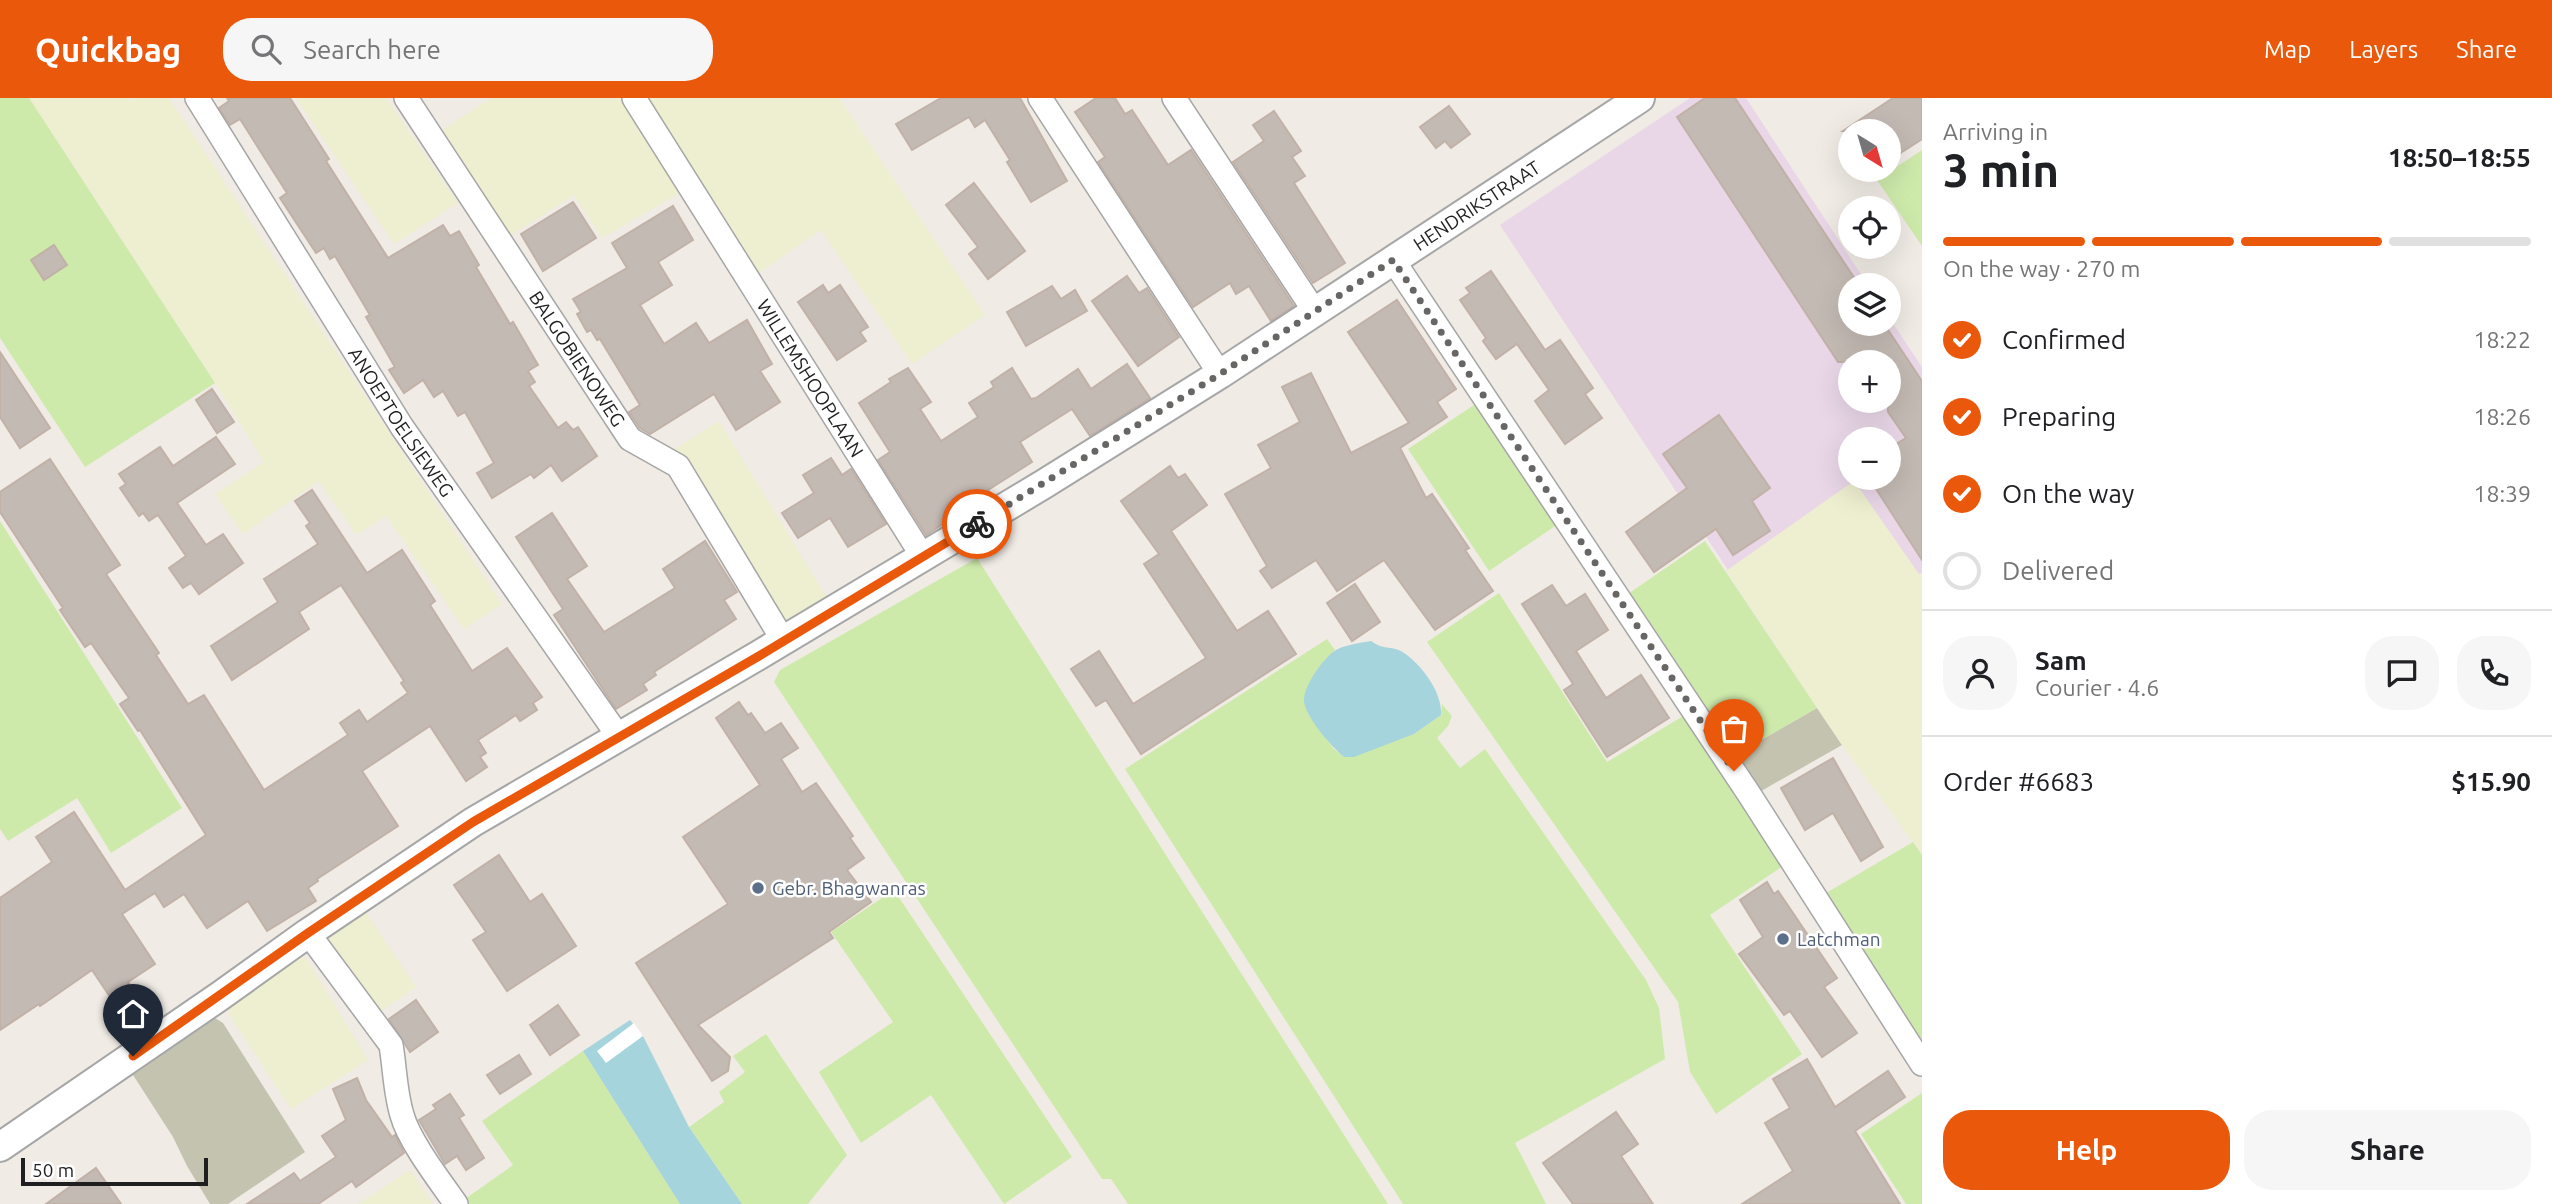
<!DOCTYPE html>
<html lang="en">
<head>
<meta charset="utf-8">
<style>
	:root { --surface:#fff; --page:#f6f6f6; --text:#202124; --muted:#757577; --line:#e0e0e0; --accent:#ea580c }
	body { margin:0; font-family:Ubuntu,sans-serif; background:var(--page); color:var(--text); height:100vh; display:flex; flex-direction:column; font-size:26px; white-space:nowrap }
	* { box-sizing:border-box; margin:0 }
	p { font-size:23px; color:var(--muted) }
	.icon { flex:none; width:38px; height:38px; fill:none; stroke:currentColor; stroke-width:2; stroke-linecap:round; stroke-linejoin:round }
	.map { position:relative; flex:1; overflow:hidden }
	.details { display:flex; flex-direction:column; background:var(--surface); width:630px }
	.details>* { flex:none }
	.needle { width:46px; rotate:143deg }
	.fabs { position:absolute; left:1838px; top:21px; display:grid; gap:14px }
	.fabs a { display:grid; place-items:center; width:63px; height:63px; border-radius:50%; background:var(--surface); box-shadow:0 7px 28px #0002; font-size:35px }
	.scale { position:absolute; left:21px; bottom:18px; width:187px; box-sizing:border-box; padding-left:7px; border:4px solid #1f1f1f; border-top:0; font-size:19px; line-height:24px; white-space:nowrap; color:#1f1f1f; -webkit-text-stroke:5px #fff; paint-order:stroke }
	.pin { position:absolute; display:grid; place-items:center; width:60px; height:60px; color:#fff; margin:-72px -30px; border-radius:50% 50% 50% 0; rotate:-45deg; box-shadow:0 0 7px #0007 }
	.pin .icon { rotate:45deg }
	.courier { position:absolute; display:grid; place-items:center; width:70px; height:70px; margin:-35px; border:5px solid #ea580c; border-radius:50%; background:#fff; color:#222; box-shadow:0 2px 9px #0007 }
	.summary em { font-style:normal; font-weight:700 }
	.summary div { display:flex; flex-direction:column-reverse }
	.summary { display:flex; align-items:center; justify-content:space-between; height:119px; padding:0 21px }
	h1 { font-size:46px; font-weight:700; line-height:52px }
	.bar { display:grid; grid-template-columns:repeat(4,1fr); gap:10px 7px; align-content:center; height:84px; padding:0 21px }
	.bar i { height:9px; border-radius:5px; background:var(--line) }
	.bar .on { background:var(--accent) }
	.bar p { grid-column:span 4 }
	.line { display:flex; align-items:center; gap:18px; padding:0 21px; border-top:2px solid var(--line) }
	.line div { flex:1 }
	.round { display:grid; place-items:center; flex:none; width:74px; height:74px; border-radius:28px; background:var(--page) }
	ol { padding:0 21px; list-style:none }
	li { display:flex; align-items:center; gap:21px; height:77px }
	li p { margin-inline-start:auto }
	li .icon { padding:7px; border-radius:50%; background:var(--accent); color:#fff; stroke-width:4 }
	li:last-child { color:var(--muted) }
	li i { width:38px; height:38px; border:4px solid var(--line); border-radius:50% }
	.cta { display:flex; gap:14px; margin-top:auto; padding:14px 21px }
	.cta a { flex:1; height:80px; border-radius:28px; background:var(--accent); color:#fff; font-size:28px; font-weight:700; line-height:80px; text-align:center }
	.cta a+a { background:var(--page); color:var(--text) }
	header { display:flex; align-items:center; gap:42px; box-sizing:border-box; height:98px; padding:0 35px; background:var(--accent); color:#fff }
	header strong { font-size:33px }
	nav { display:flex; gap:38px; margin-inline-start:auto; font-size:24px }
	.search { width:490px; height:63px; background:var(--page); display:flex; align-items:center; gap:18px; box-sizing:border-box; padding:0 24px; border-radius:28px; color:var(--muted); font-size:26px }
	main { display:flex; flex:1; min-height:0 }
	.map>svg:first-child { display:block }
</style>
</head>
<body>
<header>
<strong>Quickbag</strong>
<div class="search"><svg class="icon" aria-label="search" viewBox="0 0 24 24"><circle cx="10" cy="10" r="6"/><path d="M15 15l6 6"/></svg>Search here</div>
<nav><a>Map</a><a>Layers</a><a>Share</a></nav>
</header>
<main>
<div class="map">
<svg width="1922" height="1106" viewBox="0 0 1922 1106">
	<rect width="100%" height="100%" fill="#f0ebe5"/>
	<path fill="#e9d7e7" fill-rule="evenodd" d="M1690 0H1746L1868 187H1850V226H1888V218L1922 269V475L1919 477 1854 383 1728 472 1500 127ZM1850 264H1888V303H1850ZM1850 341H1888V380H1850Z"/>
	<g fill="#c4c3b0">
		<path d="M1817 610 1842 647 1756 696 1733 658Z"/>
		<path d="M215 920 223 925 305 1054 228 1106H210L187 1068 173 1039 133 977Z"/>
	</g>
	<g fill="#eeeed0">
		<path d="M29 0H128L130 3 135 0H169L502 506 464 531 386 418 356 437 319 383 243 436 215 396 264 364 215 285Z"/>
		<path d="M296 0H386L458 105 394 146Z"/>
		<path d="M491 0H839L985 217 912 266 821 132 750 181 692 88 602 140 574 97 500 144 433 38Z"/>
		<path d="M719 323 829 503 775 535 667 356Z"/>
		<path d="M1854 383 1919 476 1922 475V757L1842 647 1726 473Z"/>
		<path d="M364 812 416 889 368 922 322 846 327 838Z"/>
		<path d="M299 860H306L368 962 291 1011 229 917 231 907Z"/>
		<path d="M410 1072 433 1106H358Z"/>
	</g>
	<g fill="#ceeaab">
		<path d="M0 0H29L215 285 85 369 0 240Z"/>
		<path d="M1922 52V148L1877 82Z"/>
		<path d="M1480 303 1561 424 1489 473 1408 351Z"/>
		<path d="M0 423 182 710 111 755 77 700 8 743 0 731Z"/>
		<path d="M1705 443 1817 610 1733 658 1625 498Z"/>
		<path d="M977 460 1388 1106H1128L1111 1081H1102L774 584 780 572Z"/>
		<path d="M1499 495 1607 664 1688 615 1786 766 1710 817 1802 956 1716 1016 1690 974 1678 904 1427 544Z"/>
		<path d="M1327 541 1335 552 1322 568 1308 616 1334 651 1344 659 1414 636 1441 617 1442 606 1452 618 1448 628 1437 640 1460 670 1485 651 1646 882 1659 910 1665 961 1515 1045 1546 1106H1403L1125 671Z"/>
		<path d="M1913 744 1922 757V954L1821 798Z"/>
		<path d="M894 792 1072 1059 1004 1106 931 997 861 1045 819 974 893 924 831 834Z"/>
		<path d="M766 936 847 1057 808 1106H742L689 1029 724 1004 719 994 745 974 733 958Z"/>
		<path d="M583 953 680 1106H458L513 1067 482 1023Z"/>
		<path d="M1922 995V1106H1906L1861 1036Z"/>
	</g>
	<g fill="#a5d4dd">
		<path d="M1371 543C1383 552 1391 548 1401 553 1421 565 1443 595 1441 617L1414 636 1354 659H1344C1332 649 1303 617 1304 601 1305 586 1322 563 1333 554 1342 547 1360 545 1371 543Z"/>
		<path d="M630 922 643 938 689 1029 742 1106H680L583 953Z"/>
	</g>
	<path fill="#fff" d="M634 925 643 938 606 965 597 953Z"/>
	<g fill="#c4bab4" stroke="#c1b1a7" stroke-width="2">
		<path d="M227 0H290L329 61 326 63 388 160 443 127 450 138 459 133 479 167 476 169 510 226 513 224 538 267 528 273 535 284 529 288 558 330 566 324 573 332 578 329 597 358 562 383 551 367 534 380 531 376 492 400 477 375 494 365 465 314 458 318 443 293 434 299 423 282 404 295 389 272 395 269 366 219 370 217 335 158 330 161 324 150 316 155 280 100 287 95 240 21 230 27 219 10 229 3Z"/>
		<path d="M941 0H1020L1067 83 1031 104 1007 64 1010 62 985 22 975 29 969 19 912 52 896 26Z"/>
		<path d="M1096 0H1115L1125 16 1132 12 1168 67 1191 52 1294 208 1271 223 1249 188 1236 196 1230 185 1193 209 1098 64 1105 59 1075 14Z"/>
		<path d="M1705 0H1735L1859 187H1850V226H1884L1922 283V462L1869 380H1888V351L1906 340 1888 314V264H1838L1677 19Z"/>
		<path d="M1893 0H1922V41L1888 63V33H1843Z"/>
		<path d="M1449 8 1470 36 1451 50 1445 43 1436 50 1420 29Z"/>
		<path d="M1274 13 1301 53 1292 59 1305 78 1294 85 1345 165 1313 185 1233 64 1264 43 1253 27Z"/>
		<path d="M974 85 1025 153 988 181 969 156 978 149 946 107Z"/>
		<path d="M573 104 596 140 543 173 521 136Z"/>
		<path d="M673 108 693 142 658 164 672 187 640 207 664 246 696 225 709 245 747 222 772 266 760 273 780 304 736 332 714 296 650 336 640 330 629 314 640 307 600 241 597 242 591 232 587 234 577 216 581 214 573 201 627 170 612 145Z"/>
		<path d="M54 147 67 167 44 182 31 162Z"/>
		<path d="M1491 173 1545 252 1560 242 1593 290 1585 296 1602 320 1565 346 1535 303 1549 292 1517 246 1496 261 1483 243 1486 240 1460 202 1470 195 1466 190Z"/>
		<path d="M1127 178 1139 195 1147 190 1179 239 1138 268 1092 203Z"/>
		<path d="M823 187 828 195 840 187 868 229 860 234 866 243 837 262 798 204Z"/>
		<path d="M1052 188 1061 201 1075 192 1087 213 1026 248 1007 214Z"/>
		<path d="M1397 202 1456 291 1437 304 1447 319 1400 350 1426 400 1432 396 1469 450 1465 452 1493 493 1435 532 1384 462 1337 493 1316 462 1272 490 1260 473 1267 468 1225 396 1271 370 1258 347 1300 324 1282 289 1311 275 1351 355 1409 325 1348 234Z"/>
		<path d="M0 254 50 330 20 350 0 319Z"/>
		<path d="M1127 266 1150 300 1090 338 1072 311 1020 344 1032 364 988 392 990 395 926 437 878 362 890 354 859 305 891 284 889 281 908 270 931 304 920 311 941 343 978 319 969 305 994 289 991 284 1012 270 1031 301 1036 300 1078 271 1091 291Z"/>
		<path d="M212 291 234 324 217 335 196 302Z"/>
		<path d="M1719 317 1770 390 1752 403 1770 433 1733 457 1716 431 1654 474 1626 434 1687 390 1663 356Z"/>
		<path d="M216 339 235 366 177 405 206 447 223 436 243 465 199 496 191 485 183 490 169 470 186 458 158 417 149 423 143 415 139 418 120 390 126 386 119 376 160 349 173 368Z"/>
		<path d="M831 360 842 377 851 371 886 426 848 449 830 420 798 440 782 415 814 395 803 377Z"/>
		<path d="M50 361 120 467 106 476 159 555 156 557 188 606 204 597 264 692 348 637 340 625 359 612 367 624 408 595 401 585 404 583 341 487 299 514 309 531 232 582 211 548 278 504 264 481 318 446 306 428 310 425 295 403 312 392 367 475 402 452 435 503 430 507 472 573 507 550 542 599 533 605 537 612 520 623 516 617 478 642 486 655 480 659 487 669 466 683 430 628 362 673 398 728 317 781 318 783 308 790 316 803 267 833 248 803 207 830 184 796 164 809 155 795 122 816 155 866 128 884 138 899 119 912 92 872 40 908 39 906 0 932V800L52 764 36 739 74 714 125 792 206 737 140 632 138 633 120 606 129 600 91 545 85 549 60 512 63 510 0 414V394Z"/>
		<path d="M1170 368 1178 380 1185 376 1207 407 1171 433 1237 533 1268 513 1296 556 1141 656 1106 602 1096 608 1071 571 1099 553 1133 606 1206 560 1144 466 1159 456 1121 403Z"/>
		<path d="M552 415 587 468 567 481 604 534 675 490 663 471 705 443 737 494 724 502 736 521 654 574 656 577 643 586 647 592 616 611 554 517 563 511 516 439Z"/>
		<path d="M1355 486 1380 524 1352 543 1327 505Z"/>
		<path d="M1552 487 1566 508 1585 496 1608 532 1576 553 1606 600 1641 577 1669 620 1607 659 1564 592 1573 586 1522 506Z"/>
		<path d="M739 604 748 617 751 615 765 635 781 625 798 650 781 661 802 694 816 685 853 738 850 740 864 760 847 772 871 804 829 834 833 840 698 927 730 959 728 973 712 983 636 865 728 806 683 739 760 687 716 620Z"/>
		<path d="M1833 660 1883 749 1861 763 1833 715 1805 732 1781 690Z"/>
		<path d="M499 757 530 804 542 796 576 848 507 893 473 842 486 834 454 787Z"/>
		<path d="M1767 784 1774 796 1778 793 1837 880 1824 889 1857 935 1822 959 1790 913 1784 917 1739 856 1763 839 1740 802Z"/>
		<path d="M416 902 438 934 410 954 389 921Z"/>
		<path d="M558 907 579 937 550 957 530 927Z"/>
		<path d="M519 957 531 976 500 996 487 977Z"/>
		<path d="M1807 961 1835 1009 1888 973 1905 999 1855 1033 1900 1106H1742L1793 1073 1765 1025 1790 1010 1773 981Z"/>
		<path d="M357 980 366 1002 392 1039 395 1037 404 1055 356 1089 352 1083 318 1106H247L294 1075 300 1083 336 1059 322 1038 346 1022 333 991Z"/>
		<path d="M450 996 464 1017 459 1020 484 1060 466 1072 457 1058 445 1066 419 1022 436 1011 433 1007Z"/>
		<path d="M1616 1014 1638 1046 1621 1058 1653 1106H1573L1543 1065Z"/>
		<path d="M96 1070 121 1106H46Z"/>
	</g>
	<g fill="none" stroke-linecap="round" stroke-linejoin="round">
		<g stroke="#a6a6a6" stroke-width="26">
			<g id="minor">
				<path id="s1" d="M197 0 402 329 619 639"/>
				<path id="s2" d="M406 0 630 341 678 368 783 542"/>
				<path id="s3" d="M634 0 923 459"/>
				<path d="M1040 0 1220 276"/>
				<path d="M1174 0 1315 214"/>
				<path d="M1393 162 1749 696 1922 966"/>
				<path d="M308 835 391 947C395 971 395 994 402 1017 409 1043 440 1083 456 1106"/>
			</g>
		</g>
		<g stroke="#a6a6a6" stroke-width="32">
			<g id="tertiary">
				<path id="s4" d="M0 1049 220 898 308 835 473 724 759 557 1044 386 1220 276 1640 0"/>
			</g>
		</g>
		<use href="#minor" stroke="#fff" stroke-width="23"/>
		<use href="#tertiary" stroke="#fff" stroke-width="28"/>
	</g>
	<g fill="none" stroke-linecap="round" stroke-linejoin="round">
		<path stroke="#686664" stroke-width="7" stroke-dasharray="0 12.6" d="M977 426 1220 276 1393 162 1734 673"/>
		<path stroke="#ea580c" stroke-width="9" d="M133 958 308 835 473 724 759 558 977 426"/>
	</g>
	<g fill="#5c6f8a" stroke="#fff" stroke-width="2.5">
		<circle cx="758" cy="790" r="7"/>
		<circle cx="1783" cy="841" r="7"/>
	</g>
	<g text-anchor="middle" dominant-baseline="central" stroke-width="5" stroke-linejoin="round" paint-order="stroke">
		<g font-size="19" fill="#1f1f1f" stroke="#fff">
			<text stroke="none"><textPath href="#s4" startOffset="1752">HENDRIKSTRAAT</textPath></text>
			<text stroke="none"><textPath href="#s2" startOffset="312">BALGOBIENOWEG</textPath></text>
			<text stroke="none"><textPath href="#s3" startOffset="331">WILLEMSHOOPLAAN</textPath></text>
			<text stroke="none"><textPath href="#s1" startOffset="383">ANOEPTOELSIEWEG</textPath></text>
		</g>
		<g font-size="19" fill="#4e5e75" stroke="#fff" text-anchor="start">
			<text x="772" y="790">Gebr. Bhagwanras</text>
			<text x="1797" y="841">Latchman</text>
		</g>
	</g>
</svg>
<div class="fabs">
<a><svg class="needle" viewBox="-14 -14 28 28"><path d="M0-13l5 13h-10z" fill="#e53935"/><path d="M0 13l5-13h-10z" fill="#757577"/></svg></a>
<a><svg class="icon" aria-label="locate" viewBox="0 0 24 24"><circle cx="12" cy="12" r="6"/><path d="M12 2v4M12 18v4M2 12h4M18 12h4"/></svg></a>
<a><svg class="icon" aria-label="layers" viewBox="0 0 24 24"><path d="M12 4l9 5-9 5-9-5zM3 14l9 5 9-5"/></svg></a>
<a>+</a>
<a>−</a>
</div>
<div class="scale">50 m</div>
<div class="pin" style="left:1734px;top:673px;background:#ea580c"><svg class="icon" aria-label="bag" viewBox="0 0 24 24"><path d="M5 8h14l-1 12H6zM9 8a3 3 0 0 1 6 0"/></svg></div>
<div class="pin" style="left:133px;top:958px;background:#1f2937"><svg class="icon" aria-label="home" viewBox="0 0 24 24"><path d="M3 11l9-7 9 7M6 9v11h12V9"/></svg></div>
<div class="courier" style="left:977px;top:426px"><svg class="icon" aria-label="bike" viewBox="0 0 24 24"><circle cx="6" cy="16" r="4"/><circle cx="18" cy="16" r="4"/><path d="M6 16l4-8h5l3 8M10 8l3 8H6M13 5h3"/></svg></div>
</div>
<section class="details">
<div class="summary"><div><h1>3 min</h1><p>Arriving in</p></div><em>18:50–18:55</em></div>
<div class="bar"><i class="on"></i><i class="on"></i><i class="on"></i><i></i><p>On the way · 270 m</p></div>
<ol>
<li><svg class="icon" aria-label="check" viewBox="0 0 24 24"><path d="M5 12l5 5 9-10"/></svg>Confirmed<p>18:22</p></li>
<li><svg class="icon" aria-label="check" viewBox="0 0 24 24"><path d="M5 12l5 5 9-10"/></svg>Preparing<p>18:26</p></li>
<li><svg class="icon" aria-label="check" viewBox="0 0 24 24"><path d="M5 12l5 5 9-10"/></svg>On the way<p>18:39</p></li>
<li><i></i>Delivered</li>
</ol>
<div class="line" style="height:126px"><a class="round"><svg class="icon" aria-label="person" viewBox="0 0 24 24"><circle cx="12" cy="8" r="4"/><path d="M4 21q1-7 8-7t8 7"/></svg></a><div><b>Sam</b><p>Courier · 4.6</p></div><a class="round"><svg class="icon" aria-label="chat" viewBox="0 0 24 24"><path d="M4 5h16v11H9l-5 4z"/></svg></a><a class="round"><svg class="icon" aria-label="phone" viewBox="0 0 24 24"><path d="M5 4h4l2 5-3 2q2 4 5 5l2-3 5 2v4C11 20 4 13 5 4z"/></svg></a></div>
<div class="line" style="height:91px"><div>Order #6683</div><b>$15.90</b></div>
<div class="cta"><a>Help</a><a>Share</a></div>
</section>
</main>
</body>
</html>
